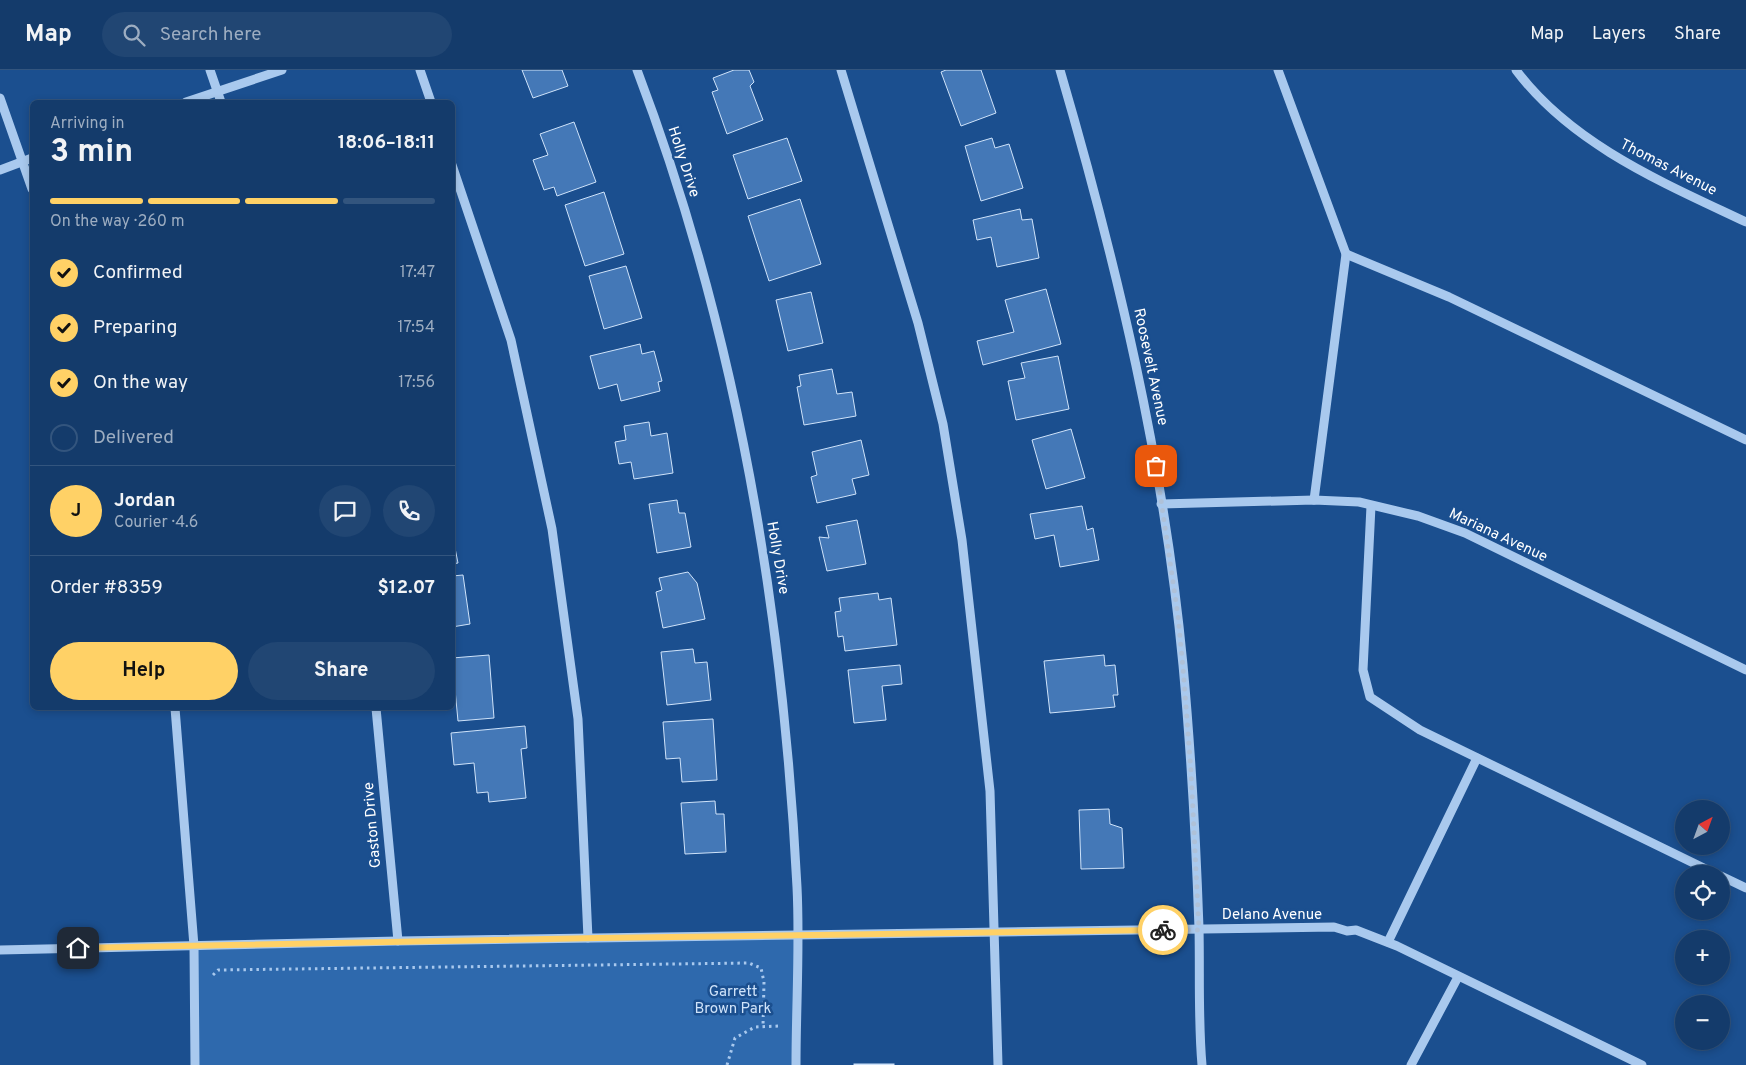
<!DOCTYPE html>
<html lang="en">
<head>
<meta charset="utf-8">
<style>
	:root { --surface:#143b6b; --page:#214673; --text:#f1f3f6; --muted:#9dadc1; --line:#33557e; --accent:#ffd166 }
	body { margin:0; font-family:Overpass,sans-serif; background:var(--page); color:var(--text); height:100vh; display:flex; flex-direction:column; font-size:19px; white-space:nowrap }
	* { box-sizing:border-box; margin:0 }
	p { font-size:16px; color:var(--muted) }
	.icon { flex:none; width:28px; height:28px; fill:none; stroke:currentColor; stroke-width:2; stroke-linecap:round; stroke-linejoin:round }
	.map { position:relative; flex:1; overflow:hidden }
	.sheet { position:absolute; left:30px; top:30px; width:425px; height:610px; display:flex; flex-direction:column; background:var(--surface); border-radius:8px; box-shadow:0 2px 8px #0003,0 0 0 1px var(--line) }
	.sheet>* { flex:none }
	.needle { width:32px; rotate:41deg }
	.buttons { position:absolute; left:1675px; top:730px; display:grid; gap:10px }
	.buttons a { display:grid; place-items:center; width:55px; height:55px; border-radius:50%; background:var(--surface); box-shadow:0 2px 8px #0003,0 0 0 1px var(--line); font-size:25px }
	.pin { position:absolute; display:grid; place-items:center; width:42px; height:42px; color:#fff; margin:-21px; border-radius:10px; box-shadow:0 2px 8px #0006 }
	.courier { position:absolute; display:grid; place-items:center; width:50px; height:50px; margin:-25px; border:4px solid #ffd166; border-radius:50%; background:#fff; color:#222; box-shadow:0 1px 6px #0007 }
	.headline em { font-style:normal; font-weight:700 }
	.headline div { display:flex; flex-direction:column-reverse }
	.headline { display:flex; align-items:center; justify-content:space-between; height:85px; padding:0 20px }
	h1 { font-size:32px; font-weight:700; line-height:38px }
	.bar { display:grid; grid-template-columns:repeat(4,1fr); gap:8px 5px; align-content:center; height:60px; padding:0 20px }
	.bar i { height:6px; border-radius:4px; background:var(--line) }
	.bar .current { background:var(--accent) }
	.bar p { grid-column:span 4 }
	.line { display:flex; align-items:center; gap:12px; padding:0 20px; border-top:1px solid var(--line) }
	.line div { flex:1 }
	.round { display:grid; place-items:center; flex:none; width:52px; height:52px; border-radius:26px; background:var(--page) }
	ol { padding:0 20px; list-style:none }
	li { display:flex; align-items:center; gap:15px; height:55px }
	li p { margin-inline-start:auto }
	li .icon { padding:5px; border-radius:50%; background:var(--accent); color:#111; stroke-width:4 }
	li:last-child { color:var(--muted) }
	li i { width:28px; height:28px; border:2px solid var(--line); border-radius:50% }
	.button { display:flex; gap:10px; margin-top:auto; padding:10px 20px }
	.button a { flex:1; height:58px; border-radius:30px; background:var(--accent); color:#111; font-size:20px; font-weight:700; line-height:58px; text-align:center }
	.button a+a { background:var(--page); color:var(--text) }
	header { display:flex; align-items:center; gap:30px; box-sizing:border-box; height:70px; padding:0 25px; background:var(--surface); border-bottom:1px solid var(--line) }
	header strong { font-size:24px }
	nav { display:flex; gap:28px; margin-inline-start:auto; font-size:18px }
	.search { width:350px; height:45px; background:var(--page); display:flex; align-items:center; gap:12px; box-sizing:border-box; padding:0 18px; border-radius:28px; color:var(--muted); font-size:19px }
	.map>svg:first-child { display:block }
</style>
</head>
<body>
<header>
<strong>Map</strong>
<div class="search"><svg class="icon" aria-label="search" viewBox="0 0 24 24"><circle cx="10" cy="10" r="6"/><path d="M15 15l6 6"/></svg>Search here</div>
<nav><a>Map</a><a>Layers</a><a>Share</a></nav>
</header>
<div class="map">
<svg width="1746" height="995" viewBox="0 0 1746 995">
	<rect width="100%" height="100%" fill="#1b4f8f"/>
	<path fill="#2e69ad" d="M798 865 796 995H195L194 880Z"/>
	<g fill="#4478b7" stroke="#cfe3fa">
		<path d="M522 0H562L568 16 533 28Z"/>
		<path d="M734 0H749L754 12 750 16 763 50 727 64 712 22 718 20 713 8Z"/>
		<path d="M946 0H981L996 43 961 56 941 2Z"/>
		<path d="M574 52 596 112 557 126 554 117 544 120 533 90 548 85 540 64Z"/>
		<path d="M787 68 802 111 748 129 733 85Z"/>
		<path d="M992 68 995 78 1009 74 1023 118 981 131 965 76Z"/>
		<path d="M604 122 624 184 585 196 565 135Z"/>
		<path d="M800 129 821 194 769 211 748 146Z"/>
		<path d="M1020 139 1022 150 1032 149 1039 188 997 197 991 167 977 170 973 150Z"/>
		<path d="M626 196 642 248 604 259 589 206Z"/>
		<path d="M1046 219 1061 274 983 295 977 271 1014 262 1005 230Z"/>
		<path d="M811 222 823 273 788 281 776 230Z"/>
		<path d="M640 274 642 284 654 281 662 311 658 312 660 321 621 331 617 314 599 319 590 286Z"/>
		<path d="M1058 286 1069 339 1016 350 1008 311 1025 308 1021 293Z"/>
		<path d="M832 299 837 324 852 322 856 346 804 355 797 317 801 316 799 305Z"/>
		<path d="M649 352 651 366 667 363 673 403 634 409 631 392 619 394 615 372 626 370 624 356Z"/>
		<path d="M1071 359 1085 408 1046 419 1032 370Z"/>
		<path d="M861 370 869 405 852 409 856 424 817 433 811 407 817 405 812 382Z"/>
		<path d="M677 430 679 443H685L691 477 657 483 649 434Z"/>
		<path d="M1082 436 1087 460 1093 458 1099 490 1060 497 1054 465 1035 469 1030 444Z"/>
		<path d="M857 450 866 494 827 501 819 467 829 468 826 456Z"/>
		<path d="M452 463 458 493 452 494Z"/>
		<path d="M688 502 697 513 705 549 663 558 656 522 662 520 659 508Z"/>
		<path d="M463 505 470 554 452 557V506Z"/>
		<path d="M878 523 879 530 891 528 897 575 845 581 843 566 838 567 835 542 841 541 839 528Z"/>
		<path d="M693 579 695 593 707 592 711 630 667 635 661 582Z"/>
		<path d="M489 585 494 648 458 651 452 588Z"/>
		<path d="M1104 585 1105 596 1115 595 1118 625H1113L1115 637 1050 643 1044 591Z"/>
		<path d="M900 595 902 614 882 616 886 650 854 653 848 600Z"/>
		<path d="M713 649 717 710 682 712 680 688 666 689 663 652Z"/>
		<path d="M525 656 527 678 521 679 526 728 489 732 488 722 477 723 474 693 454 695 451 663Z"/>
		<path d="M715 731 716 744H724L726 782 685 784 681 733Z"/>
		<path d="M1109 739 1110 754 1122 758 1124 798 1081 799 1079 740Z"/>
		<rect x="854" y="994" width="40" height="1"/>
	</g>
	<g fill="none" stroke-linecap="round" stroke-linejoin="round">
		<g stroke="#a9c9ee" stroke-width="3" stroke-dasharray="2.5 4" stroke-linecap="butt">
			<path d="M213 905 218 900 749 893 761 898 764 912 763 956"/>
			<path d="M727 995 735 968 755 957 779 956"/>
		</g>
		<g stroke="#a9c9ee" stroke-width="9">
			<path d="M210 0 221 32"/>
			<path d="M420 0 431 32"/>
			<path d="M637 0C736 260 783 540 797 817 800 876 796 936 796 995"/>
			<path d="M841 0 918 253 943 354 962 470 990 721 998 995"/>
			<path d="M1060 0C1117 195 1164 392 1183 595 1191 682 1196 771 1199 858 1200 903 1198 950 1202 995"/>
			<path d="M1278 0 1346 184 1314 430"/>
			<path d="M1516 0C1572 75 1664 113 1746 152"/>
			<path d="M0 28 32 119"/>
			<path d="M186 32 282 0"/>
			<path d="M452 95 511 270 552 459 578 649 588 868"/>
			<path d="M0 100 32 88"/>
			<path d="M1346 184 1449 227 1746 370"/>
			<path d="M1161 434 1314 430 1359 432 1418 446 1465 463 1746 600"/>
			<path d="M1371 436 1363 600 1370 627 1420 660 1716 804"/>
			<path d="M175 638 194 876 195 995"/>
			<path d="M376 638 398 871"/>
			<path d="M1721 806 1746 818"/>
			<path d="M1388 872 1477 688"/>
			<path d="M0 880 398 871 1334 857 1347 861 1356 860 1397 876 1642 995"/>
			<path d="M1411 995 1458 907"/>
		</g>
	</g>
	<g fill="none" stroke-linecap="round" stroke-linejoin="round">
		<path stroke="#afc1d8" stroke-width="5" stroke-dasharray="0 9" d="M1156 396 1178 546 1183 598 1191 701 1199 860H1163"/>
		<path stroke="#ffd166" stroke-width="6" d="M78 878 598 868 1163 860"/>
	</g>
	<g text-anchor="middle" dominant-baseline="central" stroke-width="5" stroke-linejoin="round" paint-order="stroke">
		<g font-size="15" fill="#fff" stroke="#1b4f8f">
			<text transform="translate(683 92) rotate(72)">Holly Drive</text>
			<text transform="translate(1668 98) rotate(27)">Thomas Avenue</text>
			<text transform="translate(1150 297) rotate(78)">Roosevelt Avenue</text>
			<text transform="translate(1498 466) rotate(25)">Mariana Avenue</text>
			<text transform="translate(777 488) rotate(80)">Holly Drive</text>
			<text transform="translate(373 755) rotate(-95)">Gaston Drive</text>
			<text x="1272" y="845">Delano Avenue</text>
		</g>
		<g font-size="15" fill="#cfe3fa" stroke="#1b4f8f">
			<text x="733" y="922">Garrett<tspan x="733" dy="17">Brown Park</tspan></text>
		</g>
	</g>
</svg>
<div class="buttons">
<a><svg class="needle" viewBox="-14 -14 28 28"><path d="M0-13l5 13h-10z" fill="#e53935"/><path d="M0 13l5-13h-10z" fill="#9dadc1"/></svg></a>
<a><svg class="icon" aria-label="locate" viewBox="0 0 24 24"><circle cx="12" cy="12" r="6"/><path d="M12 2v4M12 18v4M2 12h4M18 12h4"/></svg></a>
<a>+</a>
<a>−</a>
</div>
<div class="pin" style="left:1156px;top:396px;background:#ea580c"><svg class="icon" aria-label="bag" viewBox="0 0 24 24"><path d="M5 8h14l-1 12H6zM9 8a3 3 0 0 1 6 0"/></svg></div>
<div class="pin" style="left:78px;top:878px;background:#1f2937"><svg class="icon" aria-label="home" viewBox="0 0 24 24"><path d="M3 11l9-7 9 7M6 9v11h12V9"/></svg></div>
<div class="courier" style="left:1163px;top:860px"><svg class="icon" aria-label="bike" viewBox="0 0 24 24"><circle cx="6" cy="16" r="4"/><circle cx="18" cy="16" r="4"/><path d="M6 16l4-8h5l3 8M10 8l3 8H6M13 5h3"/></svg></div>
<section class="sheet">
<div class="headline"><div><h1>3 min</h1><p>Arriving in</p></div><em>18:06–18:11</em></div>
<div class="bar"><i class="current"></i><i class="current"></i><i class="current"></i><i></i><p>On the way · 260 m</p></div>
<ol>
<li><svg class="icon" aria-label="check" viewBox="0 0 24 24"><path d="M5 12l5 5 9-10"/></svg>Confirmed<p>17:47</p></li>
<li><svg class="icon" aria-label="check" viewBox="0 0 24 24"><path d="M5 12l5 5 9-10"/></svg>Preparing<p>17:54</p></li>
<li><svg class="icon" aria-label="check" viewBox="0 0 24 24"><path d="M5 12l5 5 9-10"/></svg>On the way<p>17:56</p></li>
<li><i></i>Delivered</li>
</ol>
<div class="line" style="height:90px"><b class="round" style="background:var(--accent);color:#111">J</b><div><b>Jordan</b><p>Courier · 4.6</p></div><a class="round"><svg class="icon" aria-label="chat" viewBox="0 0 24 24"><path d="M4 5h16v11H9l-5 4z"/></svg></a><a class="round"><svg class="icon" aria-label="phone" viewBox="0 0 24 24"><path d="M5 4h4l2 5-3 2q2 4 5 5l2-3 5 2v4C11 20 4 13 5 4z"/></svg></a></div>
<div class="line" style="height:65px"><div>Order #8359</div><b>$12.07</b></div>
<div class="button"><a>Help</a><a>Share</a></div>
</section>
</div>
</body>
</html>
